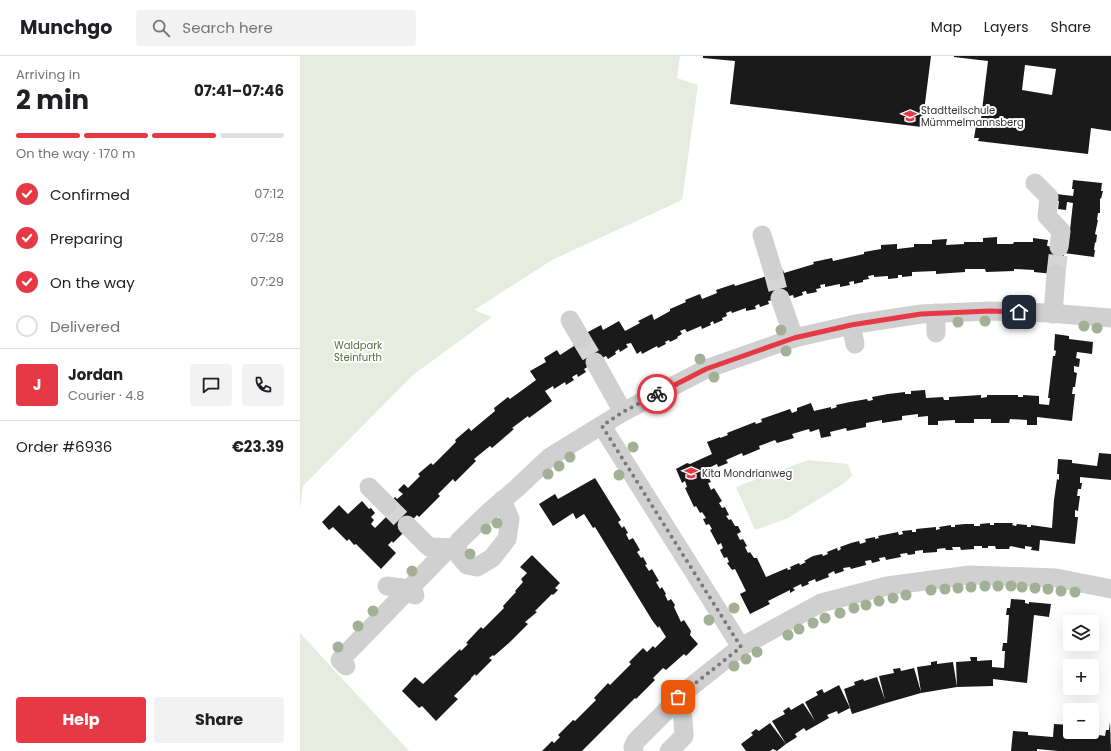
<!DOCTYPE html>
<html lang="en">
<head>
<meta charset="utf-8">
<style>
	:root { --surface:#fff; --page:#f2f2f2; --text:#202124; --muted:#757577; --line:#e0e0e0; --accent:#e63946 }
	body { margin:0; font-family:Poppins,sans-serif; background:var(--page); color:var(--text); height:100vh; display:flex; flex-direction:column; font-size:15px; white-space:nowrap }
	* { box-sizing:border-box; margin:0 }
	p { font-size:13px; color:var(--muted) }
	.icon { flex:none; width:22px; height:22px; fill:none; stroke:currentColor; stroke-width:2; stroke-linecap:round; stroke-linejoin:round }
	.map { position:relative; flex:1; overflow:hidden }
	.drawer { display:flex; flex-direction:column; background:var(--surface); width:300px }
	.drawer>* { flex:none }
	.tools { position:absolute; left:763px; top:559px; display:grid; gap:8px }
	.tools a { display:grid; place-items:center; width:36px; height:36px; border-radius:4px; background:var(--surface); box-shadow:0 4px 16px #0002; font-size:20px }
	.pin { position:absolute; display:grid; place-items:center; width:34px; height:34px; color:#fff; margin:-17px; border-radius:8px; box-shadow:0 2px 6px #0006 }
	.courier { position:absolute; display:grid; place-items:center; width:40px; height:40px; margin:-20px; border:3px solid #e63946; border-radius:50%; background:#fff; color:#222; box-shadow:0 1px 5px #0007 }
	.overview em { font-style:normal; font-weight:700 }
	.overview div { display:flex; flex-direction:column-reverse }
	.overview { display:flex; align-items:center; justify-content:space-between; height:68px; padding:0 16px }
	h1 { font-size:26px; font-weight:700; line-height:30px }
	.bar { display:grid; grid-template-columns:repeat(4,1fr); gap:6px 4px; align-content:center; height:48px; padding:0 16px }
	.bar i { height:5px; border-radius:3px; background:var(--line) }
	.bar .current { background:var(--accent) }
	.bar p { grid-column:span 4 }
	.line { display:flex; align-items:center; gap:10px; padding:0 16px; border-top:1px solid var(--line) }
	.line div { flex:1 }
	.round { display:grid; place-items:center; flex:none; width:42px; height:42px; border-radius:4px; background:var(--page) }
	ol { padding:0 16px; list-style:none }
	li { display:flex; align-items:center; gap:12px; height:44px }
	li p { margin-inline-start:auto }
	li .icon { padding:4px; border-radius:50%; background:var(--accent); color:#fff; stroke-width:4 }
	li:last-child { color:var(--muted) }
	li i { width:22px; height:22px; border:2px solid var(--line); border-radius:50% }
	.cta { display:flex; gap:8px; margin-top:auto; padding:8px 16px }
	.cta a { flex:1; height:46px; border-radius:4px; background:var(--accent); color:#fff; font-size:16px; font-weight:700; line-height:46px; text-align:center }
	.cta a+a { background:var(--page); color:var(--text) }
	header { display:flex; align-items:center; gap:24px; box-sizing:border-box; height:56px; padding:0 20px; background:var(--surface); border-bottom:1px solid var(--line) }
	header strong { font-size:19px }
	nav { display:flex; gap:22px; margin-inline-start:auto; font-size:14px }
	.search { width:280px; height:36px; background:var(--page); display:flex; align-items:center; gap:10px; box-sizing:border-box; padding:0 14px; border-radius:4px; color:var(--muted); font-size:15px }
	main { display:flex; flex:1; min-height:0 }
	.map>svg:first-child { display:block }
</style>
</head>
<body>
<header>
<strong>Munchgo</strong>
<div class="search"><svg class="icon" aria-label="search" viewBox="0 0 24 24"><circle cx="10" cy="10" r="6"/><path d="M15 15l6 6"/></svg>Search here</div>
<nav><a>Map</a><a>Layers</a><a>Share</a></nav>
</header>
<main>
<section class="drawer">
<div class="overview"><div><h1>2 min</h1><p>Arriving in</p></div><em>07:41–07:46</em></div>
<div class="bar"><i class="current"></i><i class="current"></i><i class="current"></i><i></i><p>On the way · 170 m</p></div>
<ol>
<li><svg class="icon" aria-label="check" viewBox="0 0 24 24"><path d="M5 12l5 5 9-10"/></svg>Confirmed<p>07:12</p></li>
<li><svg class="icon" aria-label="check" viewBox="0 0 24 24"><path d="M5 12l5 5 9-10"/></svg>Preparing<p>07:28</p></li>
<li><svg class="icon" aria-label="check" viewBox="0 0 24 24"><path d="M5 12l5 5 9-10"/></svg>On the way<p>07:29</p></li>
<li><i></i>Delivered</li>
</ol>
<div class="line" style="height:72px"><b class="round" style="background:var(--accent);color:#fff">J</b><div><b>Jordan</b><p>Courier · 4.8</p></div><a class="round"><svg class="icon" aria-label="chat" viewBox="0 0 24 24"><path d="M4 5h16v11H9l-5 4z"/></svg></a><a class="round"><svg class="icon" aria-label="phone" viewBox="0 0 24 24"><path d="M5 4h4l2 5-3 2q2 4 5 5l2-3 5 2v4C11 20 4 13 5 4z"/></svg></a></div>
<div class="line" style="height:52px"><div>Order #6936</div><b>€23.39</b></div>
<div class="cta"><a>Help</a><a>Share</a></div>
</section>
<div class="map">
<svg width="811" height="695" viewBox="0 0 811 695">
	<rect width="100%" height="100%" fill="#fff"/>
	<g fill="#e6ecdf">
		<path d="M0 0H380L377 22 398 29 382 144 252 204 174 254 192 261 113 319 3 430 0 453Z"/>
		<path d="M508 404 548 408 552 420 543 428 488 462 455 474 436 431Z"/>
		<path d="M0 577 109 695H0Z"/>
	</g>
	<g fill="#1a1a1a" fill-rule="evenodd">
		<path d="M403 0H631L622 71 430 48 435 5 403 2Z"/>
		<path d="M654 0H811V75L791 72 788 98 678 85 679 82H674L676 70 680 71 688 5 654 1ZM725 9 756 13 752 39 722 34Z"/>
		<path d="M773 124 802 127 801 135H803L801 143 800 142V157H798L797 164H798L795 178 797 179 796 187 795 186 794 194H795L794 201 764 197 763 219 734 216V214L714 213V215L686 216 685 213H665V216L636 218V215L612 216V220L602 221V219H598V222L588 223V220L574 221V219L568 220 569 223 563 224V226L554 228V225L549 226 550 229 540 231V228L525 231V228L520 229 521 232 516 233 517 236 507 238 506 235 502 236 503 239 494 242 493 239 468 245 469 248 460 251 459 248 455 250 456 253 446 255V252L432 257 431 255 426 257 427 260 422 262 423 264 414 268 413 265 410 267 411 269 402 273 401 270 387 276 385 273 380 275 382 278 377 281 378 282 370 286 369 284 365 286 366 288 358 292 357 290 342 298 341 295 337 298 331 287 326 288 328 291 320 296 319 293 315 296 316 298 308 303 306 300 289 310 284 313 286 316 278 321 277 318 272 321 274 324 266 329 265 326 254 333 253 330 245 335 252 345 229 362 228 360 212 372 214 373 192 392 190 390 174 403 176 405 155 426 153 423 138 438 140 440 119 461 117 459 103 474 105 475 93 487 92 485 88 489 96 497 81 513 56 488 54 489 49 483 47 485 33 471 29 474 22 466 39 449 48 458 62 445 69 453 71 452 75 457 71 461 74 464 71 468 75 472 88 459 83 454 95 441 97 443 103 438 98 434 104 428 108 432 120 420 118 418 131 407 133 409 156 386 155 384 169 372 171 375 195 355 194 352 208 341 210 343 236 324 230 315 246 306 244 302 257 294 260 299 274 290 273 288 288 276 301 269 303 274 319 265 325 275 340 267 338 265 352 258 354 264 370 255V253L386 246 385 244 400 238 402 243 417 237 416 234 434 228 435 230 467 220 473 215 483 214 484 217 514 208 513 206 532 202 533 205 564 198V196L581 193V189L597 188V193L614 191V188H632V184L647 183 646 189 664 188V186H683V182L697 181V188H713L714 186H733V182L748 184 747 190 765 192 769 183 773 147 767 146 766 154 758 153 759 145H755L756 138 773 140 774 133H772Z"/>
		<path d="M755 278 769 280V283L793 286 792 298 777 296 776 302 780 303 779 311 774 310V316L777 317 775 331H773L772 338H775L772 365 737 361V369H727V364L710 363 709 367H691V363H674V367H655V364L638 365V369H628V360L618 361V358L602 360V364L582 367V364L566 367V371L547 375 546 372 530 376 531 380 521 382 519 373 510 376 509 373 492 378 494 382 477 387 475 384 459 390 460 393 443 400 442 397 426 404 428 407 418 411 417 408 404 414 411 426 408 427 411 434 414 432 422 445 419 447 422 452 425 451 429 459 426 460 429 464 431 463 435 470H438L441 476 437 478 440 484 443 483 447 490 445 491 448 497 450 496 454 502H457L466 521 487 512 488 514 491 513 490 511 499 507 500 509 506 506 504 505 513 500 522 498 523 500 528 498 527 496 537 492 538 495 541 493 540 491 551 487 559 485 560 488 566 486 565 483 575 481V483L579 482 578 480 598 476 599 479 603 478 602 475 612 474V476H616V473L636 471V474L640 473 639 471 651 469V471H655V469L665 468H674V470H680V468L690 467V469H694V467H713L712 469 716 470 717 468 727 469V471H731V469L752 472 754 444 757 423 759 424V418H757L758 403 772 404V407L797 410 799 397 811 398V424L780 421V427H782L781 433H778L777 440H780L778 455 775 454V461H778L775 488 740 484 739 495 731 494 732 491 725 490V493L710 490 709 493H696L695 490H688V492H682V490H674V493L661 494 660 491H652L653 494H646L645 492 637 493V496L623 497V494L615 495V498L608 499 607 497 600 498 601 501 586 504 585 501 579 502 580 505 572 507 571 504 565 505 566 509 551 513 550 511 543 512 544 515 535 518 534 515 528 518 529 521 516 526 515 523 508 526 509 528 502 531 501 528 493 532 495 534 490 537V534L468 545 470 548 450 558 440 538 446 535 435 513 432 514 427 507 429 506 427 501 424 502 420 494 423 492 421 487 418 489 410 474 412 473 409 468 406 469 403 463 406 462 402 456 400 457 396 450 394 451 385 432 387 431 385 425 382 427 376 413 387 407 390 408 412 398 407 386 420 381V382L428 379 427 377 455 366 456 368 462 366 461 363 490 353 492 357 497 355V352L511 347 514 355 531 351V353L537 351 536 349 550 346 567 343 568 345 573 344 572 341 588 338 605 336V338H611V335L625 334 626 342 643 341 644 344H649V341L681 339V342L687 341V339H718V341H723V339L739 340V348L749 349 750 342H748L753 300H755L756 295 754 294Z"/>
		<path d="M295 422 321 464 318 466 322 472 324 470 328 477 326 478 329 484 333 482 340 494 337 496 341 502 343 501 347 508 345 509 349 515 352 513 359 525 356 526 360 533 362 531 366 538 365 539 368 545 371 543 375 549 374 551 381 566 384 564 391 575 390 579 398 588 386 600 384 598 366 614 363 612 353 622 355 624 336 643 335 642 282 695H242L252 685 254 687 260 681 258 679 273 664 275 665 296 644 294 642 308 627 310 629 331 608 329 606 343 592 347 596 353 590 355 592 366 581 359 570 358 572 352 564 295 471 293 472 284 458 276 463 273 457 253 470 239 448 255 438 258 443Z"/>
		<path d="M232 499 260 527 255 532 258 534 253 539 252 538 235 555 237 556 225 566 228 568 211 585 194 600 193 599 189 602 192 604 176 620 175 618 171 622V623L154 640 158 643 136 665 122 650 119 652 102 635 115 621 123 628 160 593 161 595 168 588 166 587 181 571 183 573 204 552 203 550 216 536 215 535 223 526 221 523 227 517 220 511Z"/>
		<path d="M711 543 725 544V547L729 548V546L751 548 749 561 734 559 727 627 693 623V630L657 631 621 637 586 647 552 658 544 633 555 629 554 626 563 623 564 625 577 621 585 644 579 620 594 617 593 613 600 612 601 615 614 612 621 636 617 611 631 609V606L637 605V608L653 606 657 631 656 606 671 605 670 601H677V605L692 604V611L704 612 705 595H702L703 587H707L709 559H706L707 552H710Z"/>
		<path d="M539 629 550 652 538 658 537 655 527 659 529 662 506 675 504 672 495 678 497 681 486 688 472 665 485 658 483 655 489 651 491 654 503 647 515 665 505 646 518 639 516 636 522 633 524 637Z"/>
		<path d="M810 666 811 695H758L737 693V695H711L713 675 728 676V679L753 681 754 668 770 669V676H780L805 680 806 674H809Z"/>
		<path d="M470 667 486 688 477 695 473 693 470 695H446L441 688 453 679 451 677 456 673 459 675Z"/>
	</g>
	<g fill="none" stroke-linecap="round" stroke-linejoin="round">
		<g stroke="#d6d6d6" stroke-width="19" stroke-dasharray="19 10" stroke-linecap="butt">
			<path d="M473 215 480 242"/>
			<path d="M756 218 759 191"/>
			<path d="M281 283 295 306"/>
			<path d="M87 449 107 469"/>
		</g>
		<g stroke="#d0d0d0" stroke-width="19">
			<path d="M735 127 749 141 747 160 761 175 759 191"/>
			<path d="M462 179 473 215"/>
			<path d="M480 242 494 282"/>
			<path d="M636 257V277"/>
			<path d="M753 258 756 218"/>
			<path d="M270 264 281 283"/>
			<path d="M551 269 555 288"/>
			<path d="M295 306 323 356"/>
			<path d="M302 370 441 591"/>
			<path d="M69 431 87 449"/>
			<path d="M202 444 210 463 207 483 192 502 177 511 167 509 160 501 157 492 159 485 188 457 217 432 250 401 323 356 406 313 494 282 556 268 621 258 690 255 749 257 811 262"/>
			<path d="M107 469 129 491 156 492"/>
			<path d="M87 530 109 533 115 539"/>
			<path d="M46 610 40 604 149 492"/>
			<path d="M334 695 333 691 336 685 379 642 378 641 441 591 521 547 587 530 670 519 756 522 811 533"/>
			<path d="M369 695 384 680 383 664 379 642"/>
		</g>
	</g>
	<g fill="#a2b095">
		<circle cx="685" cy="265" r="5.5"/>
		<circle cx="658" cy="266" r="5.5"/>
		<circle cx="784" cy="270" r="5.5"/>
		<circle cx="797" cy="272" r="5.5"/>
		<circle cx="481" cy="274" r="5.5"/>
		<circle cx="486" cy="295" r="5.5"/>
		<circle cx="400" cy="303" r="5.5"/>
		<circle cx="414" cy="321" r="5.5"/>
		<circle cx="333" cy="391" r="5.5"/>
		<circle cx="270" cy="401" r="5.5"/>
		<circle cx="259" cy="410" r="5.5"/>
		<circle cx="248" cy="418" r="5.5"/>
		<circle cx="319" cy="419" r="5.5"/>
		<circle cx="197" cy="467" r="5.5"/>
		<circle cx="186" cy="473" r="5.5"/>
		<circle cx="170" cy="498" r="5.5"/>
		<circle cx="112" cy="515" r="5.5"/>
		<circle cx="685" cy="530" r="5.5"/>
		<circle cx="698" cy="530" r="5.5"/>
		<circle cx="711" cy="530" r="5.5"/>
		<circle cx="671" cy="531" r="5.5"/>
		<circle cx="722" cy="531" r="5.5"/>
		<circle cx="658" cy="532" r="5.5"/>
		<circle cx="735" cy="532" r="5.5"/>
		<circle cx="645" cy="533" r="5.5"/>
		<circle cx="748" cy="533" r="5.5"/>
		<circle cx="631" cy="534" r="5.5"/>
		<circle cx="761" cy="535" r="5.5"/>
		<circle cx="775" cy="536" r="5.5"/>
		<circle cx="606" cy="539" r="5.5"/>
		<circle cx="593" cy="542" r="5.5"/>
		<circle cx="579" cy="545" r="5.5"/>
		<circle cx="566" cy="549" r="5.5"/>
		<circle cx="434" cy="552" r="5.5"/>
		<circle cx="554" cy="552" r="5.5"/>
		<circle cx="73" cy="555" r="5.5"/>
		<circle cx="540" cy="557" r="5.5"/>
		<circle cx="525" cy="562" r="5.5"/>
		<circle cx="409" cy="564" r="5.5"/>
		<circle cx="513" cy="567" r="5.5"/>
		<circle cx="58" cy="570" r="5.5"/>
		<circle cx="499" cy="573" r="5.5"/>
		<circle cx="488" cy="579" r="5.5"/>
		<circle cx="38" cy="591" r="5.5"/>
		<circle cx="457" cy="596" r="5.5"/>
		<circle cx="446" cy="603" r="5.5"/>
		<circle cx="434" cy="610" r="5.5"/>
	</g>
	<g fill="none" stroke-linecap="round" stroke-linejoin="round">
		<path stroke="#7a7a7a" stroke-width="4" stroke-dasharray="0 7.2" d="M357 338 323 356 302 370 441 591 378 641"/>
		<path stroke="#e63946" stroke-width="5" d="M357 338 406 313 494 282 551 269 621 258 690 255 719 256"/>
	</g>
	<defs>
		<g id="school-bare" transform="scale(1.08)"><path d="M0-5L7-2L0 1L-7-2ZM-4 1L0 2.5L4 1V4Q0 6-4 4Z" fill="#e63946" stroke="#fff" stroke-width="2.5" paint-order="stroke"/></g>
	</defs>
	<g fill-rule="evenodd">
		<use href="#school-bare" x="610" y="60"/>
		<use href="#school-bare" x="391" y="417"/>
	</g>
	<g text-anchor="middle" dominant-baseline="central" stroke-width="4" stroke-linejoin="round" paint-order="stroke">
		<g font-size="10" fill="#333" stroke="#fff" text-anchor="start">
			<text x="621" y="54">Stadtteilschule<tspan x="621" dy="12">Mümmelmannsberg</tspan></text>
			<text x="402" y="417">Kita Mondrianweg</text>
		</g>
		<g font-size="10" fill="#56703f" stroke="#fff">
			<text x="58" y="289">Waldpark<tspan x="58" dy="12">Steinfurth</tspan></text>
		</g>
	</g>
</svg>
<div class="tools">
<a><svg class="icon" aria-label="layers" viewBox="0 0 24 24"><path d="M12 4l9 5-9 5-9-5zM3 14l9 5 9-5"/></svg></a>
<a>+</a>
<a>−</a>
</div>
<div class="pin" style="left:378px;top:641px;background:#ea580c"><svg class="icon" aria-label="bag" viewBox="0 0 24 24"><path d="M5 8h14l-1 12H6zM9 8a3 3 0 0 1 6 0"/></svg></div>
<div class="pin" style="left:719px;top:256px;background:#1f2937"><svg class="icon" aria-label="home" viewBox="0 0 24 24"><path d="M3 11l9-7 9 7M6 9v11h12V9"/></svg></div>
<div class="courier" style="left:357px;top:338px"><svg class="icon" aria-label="bike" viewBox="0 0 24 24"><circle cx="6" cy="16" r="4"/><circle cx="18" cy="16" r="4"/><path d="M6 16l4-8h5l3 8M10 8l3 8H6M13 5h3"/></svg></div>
</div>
</main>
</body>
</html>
